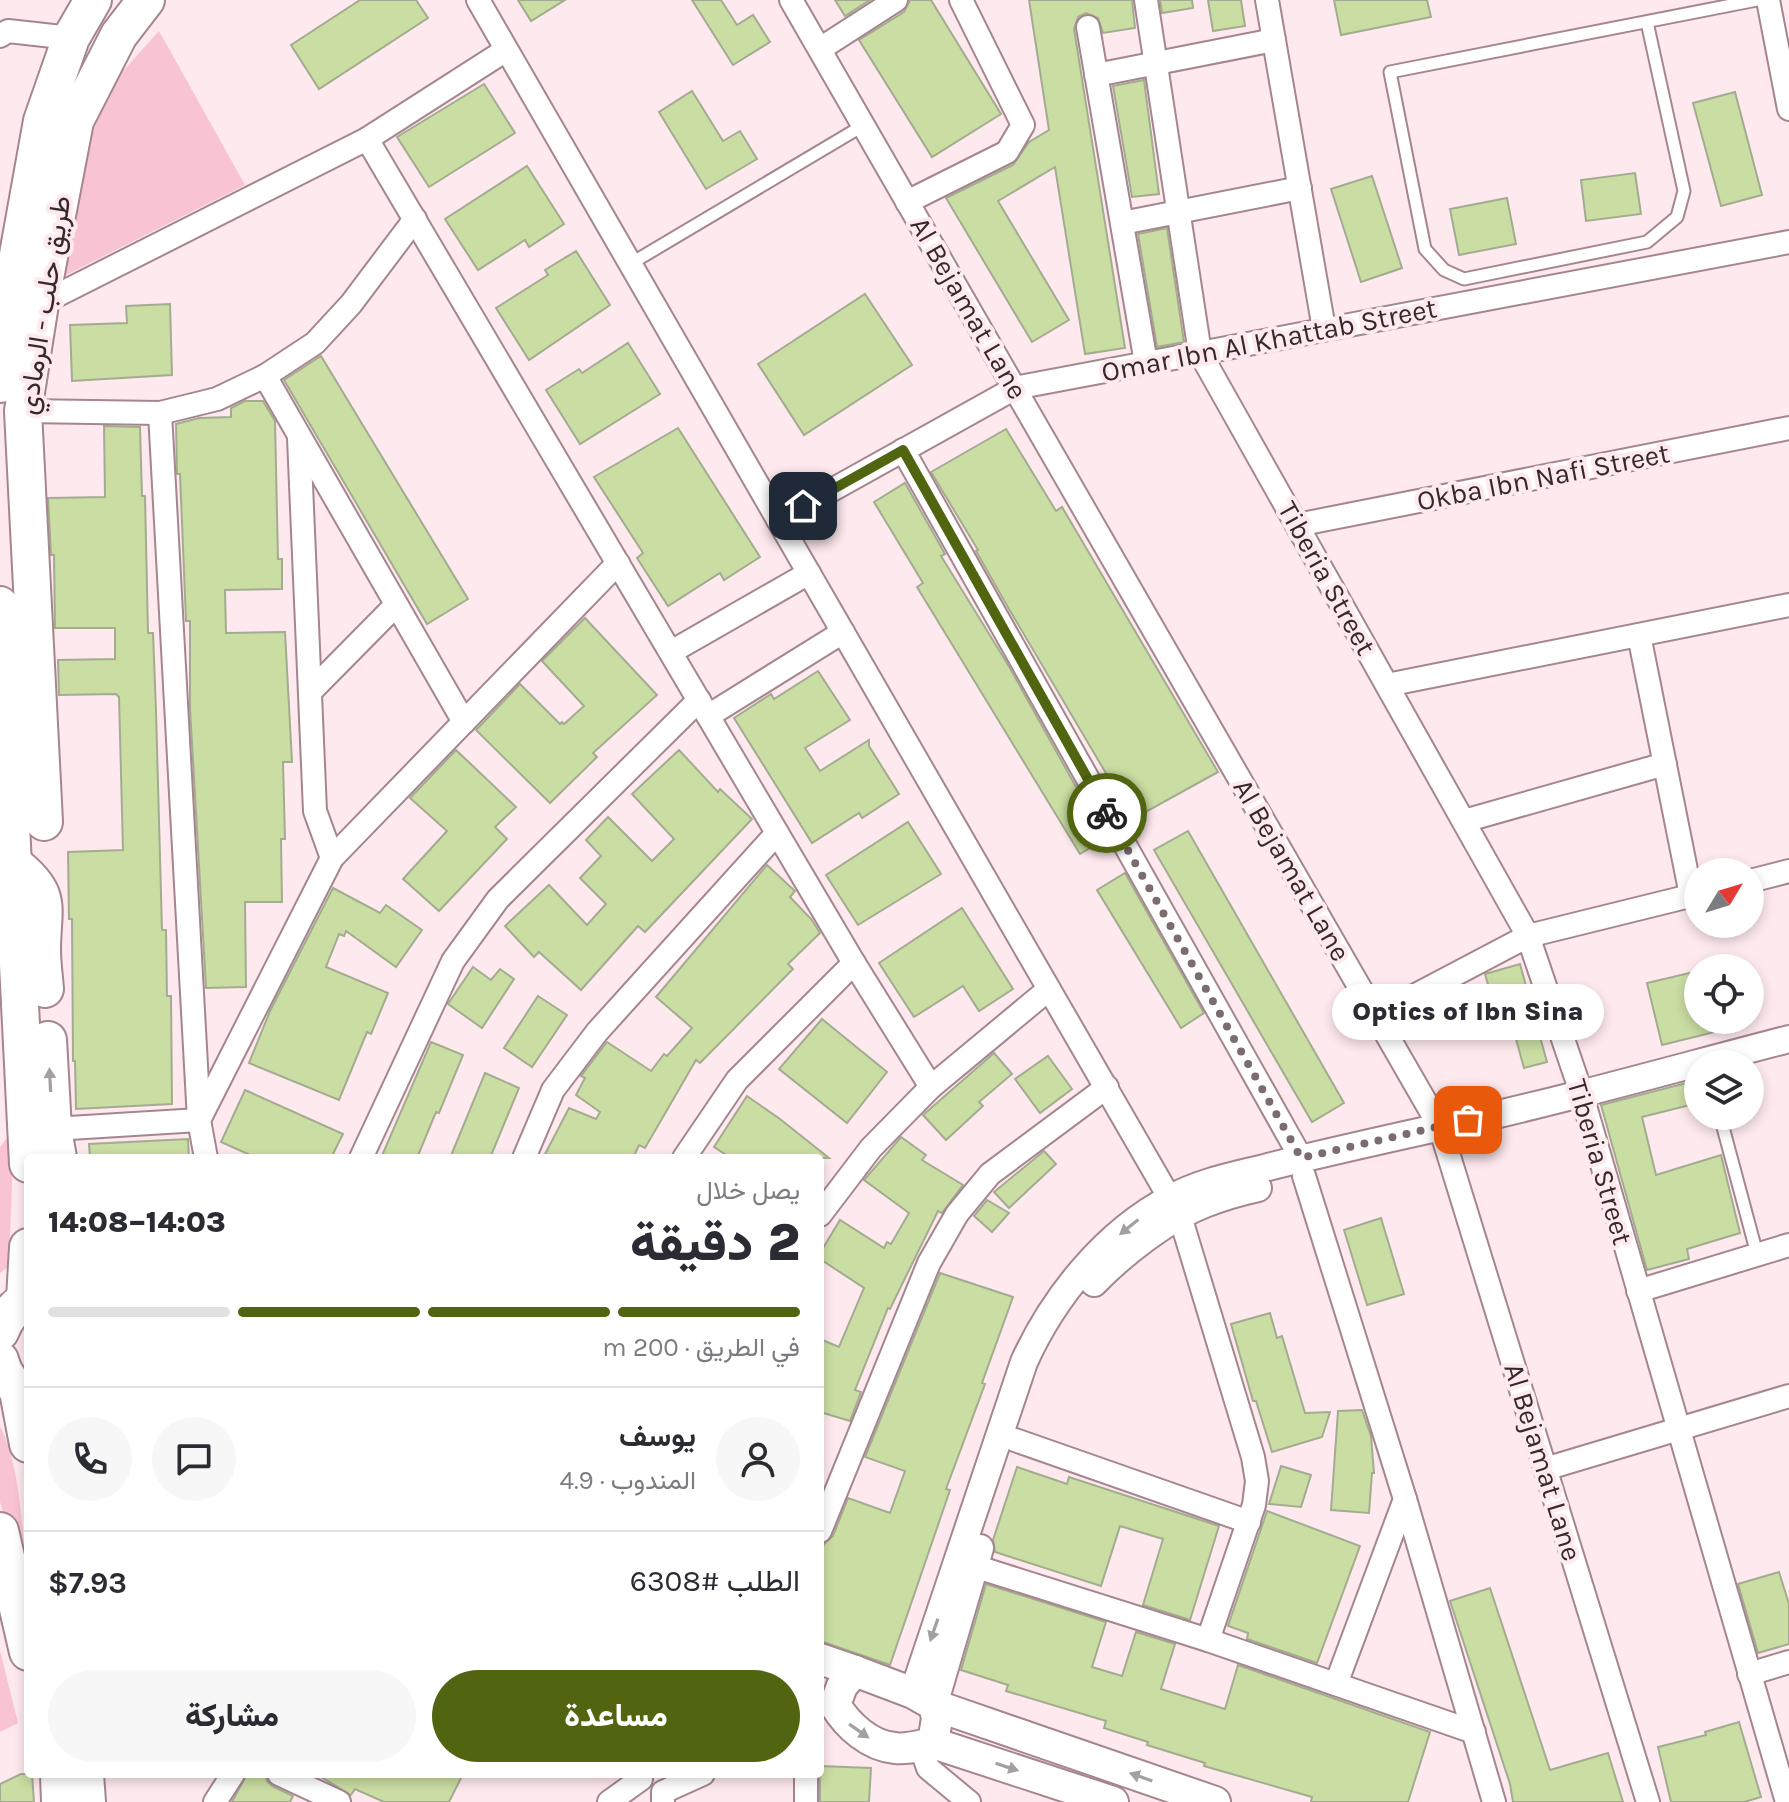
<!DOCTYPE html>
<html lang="ar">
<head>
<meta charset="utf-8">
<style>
	:root { --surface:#fff; --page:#f7f7f7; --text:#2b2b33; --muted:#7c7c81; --line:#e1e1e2; --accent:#516510 }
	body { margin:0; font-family:Karla,Vazirmatn,sans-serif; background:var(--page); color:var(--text); direction:rtl; height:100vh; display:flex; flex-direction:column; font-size:30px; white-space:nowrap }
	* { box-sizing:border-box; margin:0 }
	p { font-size:26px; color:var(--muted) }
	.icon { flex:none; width:44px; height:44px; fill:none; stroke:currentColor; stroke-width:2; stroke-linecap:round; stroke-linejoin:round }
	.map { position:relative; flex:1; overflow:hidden; direction:ltr }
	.panel { position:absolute; left:24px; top:1154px; width:800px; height:624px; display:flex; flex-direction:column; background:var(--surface); border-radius:8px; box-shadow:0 4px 12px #0003; direction:rtl }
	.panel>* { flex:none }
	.needle { width:52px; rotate:52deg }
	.tools { position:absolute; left:1684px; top:858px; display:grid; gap:16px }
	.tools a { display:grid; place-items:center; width:80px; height:80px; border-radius:50%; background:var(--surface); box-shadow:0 4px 12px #0003; font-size:40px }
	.pin { position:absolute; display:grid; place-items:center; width:68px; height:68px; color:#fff; margin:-34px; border-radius:16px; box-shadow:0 4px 12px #0006 }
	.courier { position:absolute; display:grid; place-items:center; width:80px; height:80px; margin:-40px; border:6px solid #516510; border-radius:50%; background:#fff; color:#222; box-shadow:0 2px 10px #0007 }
	.bubble { position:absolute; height:56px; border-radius:28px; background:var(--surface); box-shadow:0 4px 12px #0003; font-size:26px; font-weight:800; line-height:56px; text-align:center; direction:rtl }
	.head em { font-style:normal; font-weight:800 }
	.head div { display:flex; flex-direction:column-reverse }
	.head { display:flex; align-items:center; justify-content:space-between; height:136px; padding:0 24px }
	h1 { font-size:52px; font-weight:800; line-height:60px }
	.bar { display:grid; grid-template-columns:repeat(4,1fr); gap:12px 8px; align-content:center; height:96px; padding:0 24px }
	.bar i { height:10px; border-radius:6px; background:var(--line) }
	.bar .on { background:var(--accent) }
	.bar p { grid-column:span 4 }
	.line { display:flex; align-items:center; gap:20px; padding:0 24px; border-top:2px solid var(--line) }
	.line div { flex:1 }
	.round { display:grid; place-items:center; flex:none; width:84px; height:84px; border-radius:42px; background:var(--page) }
	.action { display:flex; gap:16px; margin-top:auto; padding:16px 24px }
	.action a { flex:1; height:92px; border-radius:48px; background:var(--accent); color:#fff; font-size:32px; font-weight:800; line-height:92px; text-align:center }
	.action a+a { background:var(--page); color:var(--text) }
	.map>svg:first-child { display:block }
</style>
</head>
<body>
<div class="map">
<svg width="1789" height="1802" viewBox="0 0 1789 1802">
	<rect width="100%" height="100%" fill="#fee9ee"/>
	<g fill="#f8c4d1">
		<path d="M159 31 245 185 62 277 92 133 115 80Z"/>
		<path d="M14 1129 9 1266 0 1273V1147Z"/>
		<path d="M0 1426C22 1469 22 1537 28 1586L19 1565 0 1502Z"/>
		<path d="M0 1651 18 1723 0 1732Z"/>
	</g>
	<g fill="#cadda2" stroke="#a3ac91" stroke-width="2">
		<path d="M360 0H416L428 18 319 89 291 45Z"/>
		<path d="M518 0H565L531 21Z"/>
		<path d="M692 0H721L737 25 753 15 770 42 733 65Z"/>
		<path d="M835 0H870L845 16Z"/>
		<path d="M910 0H931L1001 114 932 157 859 40 904 12Z"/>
		<path d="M1029 0H1132L1135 28 1103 33 1098 18 1086 13 1078 17 1074 29 1125 348 1085 354 1055 167 998 201 1069 320 1032 342 946 198 1013 165 1029 142 1049 130Z"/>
		<path d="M1160 0H1192L1193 8 1162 13Z"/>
		<path d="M1208 0H1241L1245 26 1213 31Z"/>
		<path d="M1334 0H1427L1431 17 1341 35Z"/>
		<path d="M1144 80 1159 194 1132 197 1113 86Z"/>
		<path d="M484 84 515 133 429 187 397 137Z"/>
		<path d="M692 91 723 141 740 131 757 159 706 189 659 112Z"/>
		<path d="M1735 92 1762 195 1721 206 1693 103Z"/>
		<path d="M527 166 564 224 529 247 525 240 478 270 445 219Z"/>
		<path d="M1635 173 1641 214 1586 221 1581 180Z"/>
		<path d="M1372 176 1402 268 1361 282 1331 189Z"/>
		<path d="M1507 198 1516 244 1459 255 1450 209Z"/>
		<path d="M1167 228 1184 342 1157 347 1138 234Z"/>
		<path d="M576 251 610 305 529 360 496 308 548 275 545 270Z"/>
		<path d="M865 294 912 365 804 435 758 364Z"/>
		<path d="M170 304 172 375 72 381 70 325 127 323 126 306Z"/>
		<path d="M628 343 660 394 580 444 546 390 579 369 582 373Z"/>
		<path d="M321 356 468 599 427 624 284 380Z"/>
		<path d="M245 401H263L275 421 278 559H282V589L225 590 226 633 285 632 292 762H283L285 839H281L282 902H245L246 987 206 988 190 708V621H186L180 474H177L176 424 199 418 231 417V408Z"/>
		<path d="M104 426 140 427 142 496H145L148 633H153L156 711 162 930H166L167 996H171L172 1104 76 1109 75 1061H73L72 919H69L68 852 123 850 119 697 116 694 59 695 58 660 115 659V628H55L54 555H51L48 498 105 497Z"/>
		<path d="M678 428 760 557 724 580 720 573 668 606 637 558 643 553 594 477Z"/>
		<path d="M1006 429 1056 511 1062 507 1218 772 1133 819 1009 609 976 551 978 550 931 472Z"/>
		<path d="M905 483 945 554 941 556 1007 663 1105 839 1080 854 917 587 923 583 874 502Z"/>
		<path d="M585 618 657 695 593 753 597 757 550 803 476 730 520 684 560 724 562 722 564 724 584 706 542 661Z"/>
		<path d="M818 671 850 720 805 748 820 771 869 740V746L899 794 862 818 859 813 812 843 734 718 771 694 774 699Z"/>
		<path d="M456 750 516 807 495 827 507 839 439 911 403 879 447 831 410 798Z"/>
		<path d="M679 750 718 792 720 789 752 819 645 932 638 926 581 990 539 952 534 957 505 926 549 885 587 925 606 904 580 878 601 856 586 840 608 817 652 861 674 839 632 794Z"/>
		<path d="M908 822 941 874 858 925 826 875Z"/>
		<path d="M1188 831 1344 1103 1312 1122 1154 850Z"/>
		<path d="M767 865 795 891 790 897 812 920 820 933 788 964 793 969 700 1063 696 1060 645 1148 639 1145 633 1158H543L569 1108 596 1119 600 1112 576 1095 585 1078 581 1076 607 1042 651 1071 664 1054 667 1056 692 1028 656 997Z"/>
		<path d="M1125 873 1204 1013 1181 1028 1097 890Z"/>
		<path d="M333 888 380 913 386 905 422 930 396 967 346 931 344 936 339 934 326 967 388 993 371 1034 367 1032 339 1100 249 1063 270 1011Z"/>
		<path d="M962 908 1013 989 979 1011 963 986 914 1017 879 963Z"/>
		<path d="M1520 964 1547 1062 1524 1068 1508 1010 1496 1013 1485 974Z"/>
		<path d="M473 967 491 980 500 969 514 979 482 1028 448 1004Z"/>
		<path d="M1698 971V1020H1743V1025L1662 1045 1647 983Z"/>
		<path d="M538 996 567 1015 532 1067 504 1048Z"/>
		<path d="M822 1019 887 1072 847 1123 779 1069Z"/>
		<path d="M431 1042 463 1055 439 1113 436 1112 417 1158H381Z"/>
		<path d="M994 1053 1012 1074 979 1102 983 1106 946 1140 923 1115Z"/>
		<path d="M1048 1056 1072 1089 1040 1113 1015 1079Z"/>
		<path d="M485 1073 519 1088 490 1158H450Z"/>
		<path d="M1698 1080V1103L1642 1117 1656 1175 1721 1155 1740 1233 1687 1249 1689 1259 1647 1270 1601 1105Z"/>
		<path d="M245 1090 343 1134 331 1158H257L221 1142Z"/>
		<path d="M747 1096 780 1119 829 1158H731L714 1147Z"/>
		<path d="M901 1137 926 1155 922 1160 963 1185 942 1213 938 1211 890 1309 888 1308 855 1390 861 1392 850 1421 820 1412V1339L839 1347 864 1288 820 1259V1253L840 1220 884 1248 887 1242 891 1244 909 1213 864 1180Z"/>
		<path d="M188 1139 189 1158H90L89 1144Z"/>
		<path d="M1044 1151 1056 1164 1009 1208 994 1192Z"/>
		<path d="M987 1200 1009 1213 992 1232 974 1216Z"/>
		<path d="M1381 1218 1404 1294 1367 1305 1344 1230Z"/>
		<path d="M940 1273 1013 1297 982 1383 985 1384 946 1489 950 1490 890 1665 820 1641V1556L824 1544 833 1536 848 1498 890 1513 905 1471 865 1457Z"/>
		<path d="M1270 1313 1277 1338 1282 1336 1305 1413 1330 1412 1322 1437 1272 1452 1256 1401H1253L1231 1324Z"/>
		<path d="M1362 1410 1371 1436 1374 1473H1372L1369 1513 1331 1510 1338 1411Z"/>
		<path d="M1281 1466 1311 1475 1301 1507 1269 1504Z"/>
		<path d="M1017 1467 1067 1484 1069 1477 1219 1526 1190 1620 1143 1605 1163 1539 1120 1526 1101 1586 995 1552 993 1540Z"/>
		<path d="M1267 1511 1360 1546 1317 1663 1247 1639 1248 1633 1228 1626Z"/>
		<path d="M1779 1572 1789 1604V1644L1758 1653 1738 1584Z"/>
		<path d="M986 1584 1106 1622 1092 1667 1122 1676 1136 1632 1175 1644 1161 1689 1225 1709 1238 1665 1430 1732 1408 1802H1311L1312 1797 1204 1766 1205 1763 1147 1745 1148 1742 1104 1728 1106 1721 1006 1691 1008 1685 961 1670Z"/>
		<path d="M1490 1588 1550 1770 1608 1753 1623 1802H1513L1510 1784 1450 1601Z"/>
		<path d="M1739 1722 1761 1797 1744 1802H1671L1658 1747 1706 1735 1705 1732Z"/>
		<path d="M820 1766 871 1768 869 1802H820Z"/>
		<path d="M21 1774H32L34 1802H0V1784Z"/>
		<path d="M247 1774H265L267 1781 272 1786 293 1796 290 1802H232Z"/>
		<path d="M316 1774H463L449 1802H384L355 1789 351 1795Z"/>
	</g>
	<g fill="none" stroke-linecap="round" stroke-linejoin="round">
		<g stroke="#a5868e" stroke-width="15">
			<g id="service">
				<path d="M1647 22 1684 191 1677 217 1647 242 1464 279 1444 270 1425 249 1390 72 1757 0"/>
				<path d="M630 264 864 125"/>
				<path d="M1720 1116 1757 1254"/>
			</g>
		</g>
		<g stroke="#a5868e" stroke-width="26">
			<g id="minor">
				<path d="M478 0 1180 1216 1253 1457 1257 1481 1254 1505 1208 1640"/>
				<path d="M791 0 1440 1127 1648 1802"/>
				<path d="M1146 0 1200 353 1528 936 1581 1092 1787 1802"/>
				<path d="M1267 0 1324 329"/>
				<path d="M1768 0 1789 109"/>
				<path d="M1088 27 1146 363"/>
				<path d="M0 36 8 31 71 38"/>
				<path d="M820 49 896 0"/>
				<path d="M1096 75 1274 40"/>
				<path d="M367 139 854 963 931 1087"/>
				<path d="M907 202 1007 152 1023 125 961 0"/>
				<path d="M1122 223 1300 188"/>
				<path d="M33 305 40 304 367 139 506 50"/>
				<path d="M265 376 464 722"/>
				<path d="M23 411 160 413 217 399 265 376 315 343 351 304 415 219"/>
				<path d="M160 413 199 1120 206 1158"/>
				<path d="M299 438 315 811 332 858"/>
				<path d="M903 450 1301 1158"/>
				<path d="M778 520 1015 388 1789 242"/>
				<path d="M1297 525 1789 428"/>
				<path d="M1639 635 1691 895"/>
				<path d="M671 652 809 573"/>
				<path d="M1387 685 1789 605"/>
				<path d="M310 692 396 605"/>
				<path d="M708 716 843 632"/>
				<path d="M1464 821 1665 764"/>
				<path d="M1750 881 1789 871"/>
				<path d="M1376 1016 1528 936 1698 894"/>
				<path d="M53 1129 199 1120 332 858 618 563"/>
				<path d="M361 1158 453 961 498 899 699 700"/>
				<path d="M524 1158 553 1090 597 1032 777 833"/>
				<path d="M684 1158 737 1080 854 963"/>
				<path d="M1304 1176 1405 1499 1494 1802"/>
				<path d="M820 1215 871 1148 931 1087 1049 989"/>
				<path d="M1638 1291 1789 1245"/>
				<path d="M1015 1440 1249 1522"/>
				<path d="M1545 1469 1789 1396"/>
				<path d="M820 1531 929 1263 957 1214 990 1174 1107 1087"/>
				<path d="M974 1566 1208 1640 1474 1732"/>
				<path d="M1749 1674 1789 1662"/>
				<path d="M1336 1684 1405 1499"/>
				<path d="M920 1745 928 1768 969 1802"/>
				<path d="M279 1774 339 1802"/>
				<path d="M806 1774V1802"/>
				<path d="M215 1802 233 1774"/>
				<path d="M609 1802 641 1779"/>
				<path d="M663 1802V1792L703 1774"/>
			</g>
		</g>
		<g stroke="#a5868e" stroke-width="30">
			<g id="tertiary">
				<path d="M1094 1283C1121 1255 1168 1218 1205 1204 1222 1197 1240 1192 1258 1188"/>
				<path d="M913 1693 1024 1362C1054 1296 1106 1232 1171 1198 1200 1182 1232 1176 1264 1168 1323 1153 1382 1140 1441 1127 1558 1102 1673 1069 1789 1039"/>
				<path d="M934 1705 980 1548"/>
			</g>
		</g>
		<g stroke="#a5868e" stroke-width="34">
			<g id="secondary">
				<path d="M820 1659 855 1671"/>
				<path d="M934 1705 937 1718 933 1743C921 1745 908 1750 895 1748 870 1746 848 1726 835 1705L842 1686 855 1671 913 1693 934 1705 1215 1802"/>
				<path d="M933 1743 1113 1802"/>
			</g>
		</g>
		<g stroke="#a5868e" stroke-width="40">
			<g id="trunk">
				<path d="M0 384 5 327 42 121 71 38 93 0"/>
				<path d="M0 605 28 1164"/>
				<path d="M44 822 23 411 40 304 75 121 119 35 146 0"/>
				<path d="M14 864C54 895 42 907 42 950 42 963 44 976 45 989"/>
				<path d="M48 1040 53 1129 58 1158"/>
				<path d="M25 1299 28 1247"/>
				<path d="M0 1332C6 1317 14 1306 28 1298"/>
				<path d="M0 1360C4 1377 14 1388 28 1397"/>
				<path d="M18 1391 28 1444"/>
				<path d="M0 1531 28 1652"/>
				<path d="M59 1774 60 1802"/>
				<path d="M85 1774 87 1802"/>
			</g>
		</g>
		<use href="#service" stroke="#fff" stroke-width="11"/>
		<use href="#minor" stroke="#fff" stroke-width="22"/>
		<use href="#tertiary" stroke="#fff" stroke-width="26"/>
		<use href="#secondary" stroke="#fff" stroke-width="30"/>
		<use href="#trunk" stroke="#fff" stroke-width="36"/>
	</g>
	<defs><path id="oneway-solid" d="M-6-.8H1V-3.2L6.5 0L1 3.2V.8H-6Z" transform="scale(2)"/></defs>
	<g fill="#a49fa0">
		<use href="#oneway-solid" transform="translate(50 1080) rotate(-93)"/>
		<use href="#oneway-solid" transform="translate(1129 1227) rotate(141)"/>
		<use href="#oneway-solid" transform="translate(934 1630) rotate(109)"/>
		<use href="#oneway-solid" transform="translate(859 1731) rotate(35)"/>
		<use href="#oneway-solid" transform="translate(1007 1767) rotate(18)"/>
		<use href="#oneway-solid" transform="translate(1141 1777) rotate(-161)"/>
	</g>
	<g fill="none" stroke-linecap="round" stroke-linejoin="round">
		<path stroke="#7b6c70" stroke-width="8" stroke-dasharray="0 14.4" d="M1107 813 1301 1158 1468 1120"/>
		<path stroke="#516510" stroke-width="10" d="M803 506 903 450 1107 813"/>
	</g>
	<g text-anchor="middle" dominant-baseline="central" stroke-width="8" stroke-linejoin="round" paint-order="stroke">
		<g font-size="28" fill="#35292c" stroke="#fee9ee">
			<text transform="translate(44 305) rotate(-81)">طريق حلب - الرمادي</text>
			<text transform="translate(969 308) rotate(60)">Al Bejamat Lane</text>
			<text transform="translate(1269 340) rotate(-11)">Omar Ibn Al Khattab Street</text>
			<text transform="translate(1543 477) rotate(-11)">Okba Ibn Nafi Street</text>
			<text transform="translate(1327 578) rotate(61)">Tiberia Street</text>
			<text transform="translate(1292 870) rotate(60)">Al Bejamat Lane</text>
			<text transform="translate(1600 1162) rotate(74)">Tiberia Street</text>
			<text transform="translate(1543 1462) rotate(73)">Al Bejamat Lane</text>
		</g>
	</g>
</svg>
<div class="tools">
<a><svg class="needle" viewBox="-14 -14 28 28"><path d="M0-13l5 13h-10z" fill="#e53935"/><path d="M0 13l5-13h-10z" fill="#7c7c81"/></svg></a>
<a><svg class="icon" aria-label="locate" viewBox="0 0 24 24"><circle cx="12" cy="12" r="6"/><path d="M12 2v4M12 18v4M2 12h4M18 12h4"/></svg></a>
<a><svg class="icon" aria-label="layers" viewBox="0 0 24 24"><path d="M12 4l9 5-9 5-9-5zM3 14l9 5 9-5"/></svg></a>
</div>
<div class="pin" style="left:1468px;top:1120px;background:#ea580c"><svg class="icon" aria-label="bag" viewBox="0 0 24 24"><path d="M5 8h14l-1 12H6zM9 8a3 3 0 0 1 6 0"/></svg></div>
<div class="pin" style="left:803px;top:506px;background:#1f2937"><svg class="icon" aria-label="home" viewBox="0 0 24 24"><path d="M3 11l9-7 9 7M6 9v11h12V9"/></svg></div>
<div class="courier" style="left:1107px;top:813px"><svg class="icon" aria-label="bike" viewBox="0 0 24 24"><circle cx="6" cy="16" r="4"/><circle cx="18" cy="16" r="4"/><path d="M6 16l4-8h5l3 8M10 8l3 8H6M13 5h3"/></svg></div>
<div class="bubble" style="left:1332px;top:984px;width:272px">Optics of Ibn Sina</div>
<section class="panel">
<div class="head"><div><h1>2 دقيقة</h1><p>يصل خلال</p></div><em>14:03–14:08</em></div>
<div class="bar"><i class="on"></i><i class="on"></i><i class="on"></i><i></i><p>في الطريق · 200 m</p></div>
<div class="line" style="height:144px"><a class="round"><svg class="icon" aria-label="person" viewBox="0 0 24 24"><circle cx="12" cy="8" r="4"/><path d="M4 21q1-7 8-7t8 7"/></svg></a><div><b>يوسف</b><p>المندوب · 4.9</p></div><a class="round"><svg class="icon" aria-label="chat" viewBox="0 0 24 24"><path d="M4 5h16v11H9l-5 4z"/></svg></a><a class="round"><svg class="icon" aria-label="phone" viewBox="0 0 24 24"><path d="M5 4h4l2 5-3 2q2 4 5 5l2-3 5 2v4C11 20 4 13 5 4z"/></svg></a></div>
<div class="line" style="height:104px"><div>الطلب #6308</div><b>$7.93</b></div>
<div class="action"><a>مساعدة</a><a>مشاركة</a></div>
</section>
</div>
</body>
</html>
